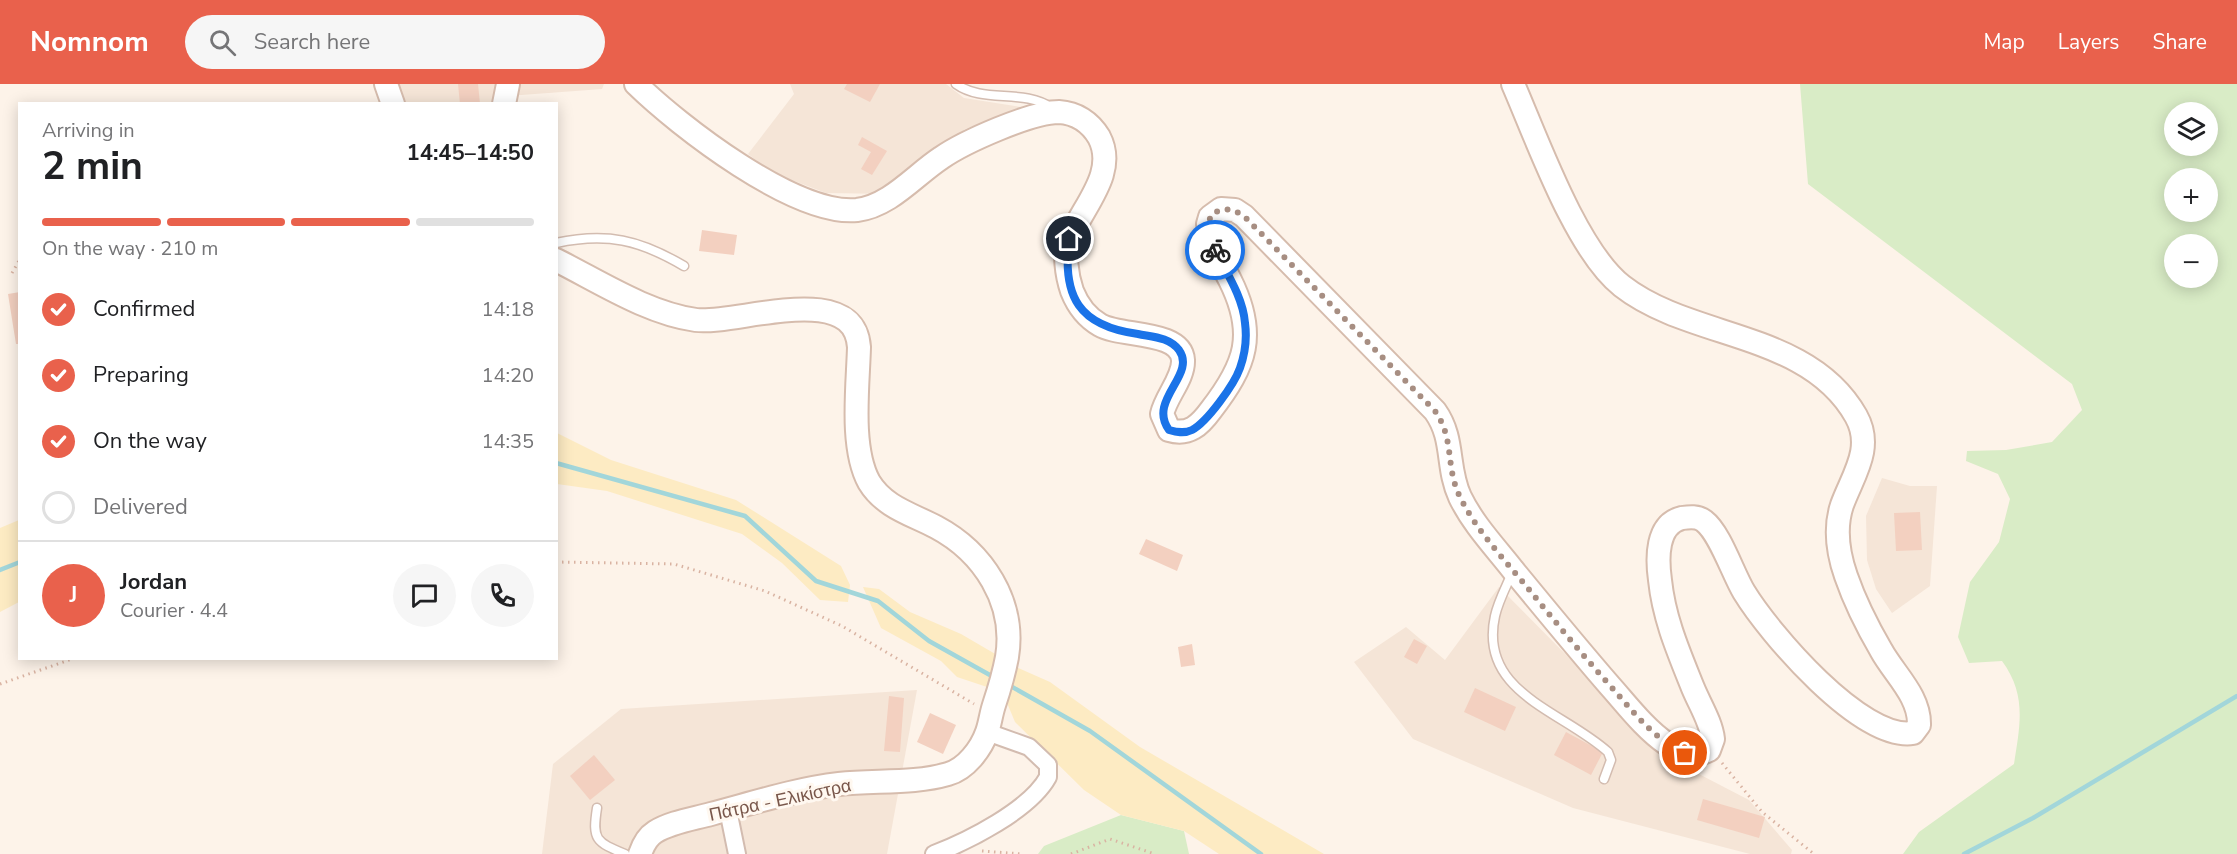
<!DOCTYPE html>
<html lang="en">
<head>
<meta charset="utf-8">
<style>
	:root { --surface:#fff; --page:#f6f6f6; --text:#202124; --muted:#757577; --line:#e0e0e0; --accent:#e9614c }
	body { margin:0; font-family:"Nunito Sans",sans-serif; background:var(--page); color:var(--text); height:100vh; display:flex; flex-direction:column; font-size:22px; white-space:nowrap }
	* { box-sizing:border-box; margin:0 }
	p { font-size:20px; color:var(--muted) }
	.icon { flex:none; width:33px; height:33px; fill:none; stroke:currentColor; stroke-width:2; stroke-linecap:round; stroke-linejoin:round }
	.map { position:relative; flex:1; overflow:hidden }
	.details { position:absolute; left:18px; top:18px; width:540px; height:558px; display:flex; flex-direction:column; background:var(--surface); border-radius:0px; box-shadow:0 3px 15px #0003 }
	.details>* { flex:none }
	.fabs { position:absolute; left:2164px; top:18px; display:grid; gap:12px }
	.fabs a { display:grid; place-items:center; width:54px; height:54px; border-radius:50%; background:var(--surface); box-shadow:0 3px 15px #0003; font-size:30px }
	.pin { position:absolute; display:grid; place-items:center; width:51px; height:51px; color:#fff; margin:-26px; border:3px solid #fff; border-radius:50%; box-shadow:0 2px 6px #0007 }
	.courier { position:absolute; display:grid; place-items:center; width:60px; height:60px; margin:-30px; border:4px solid #1a73e8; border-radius:50%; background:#fff; color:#222; box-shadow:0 2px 8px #0007 }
	.summary em { font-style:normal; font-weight:700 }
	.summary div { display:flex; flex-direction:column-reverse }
	.summary { display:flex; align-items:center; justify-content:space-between; height:102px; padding:0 24px }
	h1 { font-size:39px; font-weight:700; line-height:45px }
	.bar { display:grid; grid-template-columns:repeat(4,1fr); gap:9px 6px; align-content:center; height:72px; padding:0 24px }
	.bar i { height:8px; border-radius:4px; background:var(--line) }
	.bar .active { background:var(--accent) }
	.bar p { grid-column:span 4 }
	.line { display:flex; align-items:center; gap:15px; padding:0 24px; border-top:2px solid var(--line) }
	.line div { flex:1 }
	.round { display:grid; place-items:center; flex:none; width:63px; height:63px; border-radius:32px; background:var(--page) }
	ol { padding:0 24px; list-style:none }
	li { display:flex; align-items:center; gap:18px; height:66px }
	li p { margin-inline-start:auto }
	li .icon { padding:6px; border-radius:50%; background:var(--accent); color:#fff; stroke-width:4 }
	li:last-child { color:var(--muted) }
	li i { width:33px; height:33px; border:3px solid var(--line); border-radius:50% }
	header { display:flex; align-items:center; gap:36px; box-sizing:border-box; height:84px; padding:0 30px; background:var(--accent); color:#fff }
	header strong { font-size:28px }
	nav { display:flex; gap:33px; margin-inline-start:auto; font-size:21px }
	.search { width:420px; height:54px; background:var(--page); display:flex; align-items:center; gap:15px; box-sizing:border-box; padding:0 21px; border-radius:33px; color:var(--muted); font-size:22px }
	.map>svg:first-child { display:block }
</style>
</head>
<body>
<header>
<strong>Nomnom</strong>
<div class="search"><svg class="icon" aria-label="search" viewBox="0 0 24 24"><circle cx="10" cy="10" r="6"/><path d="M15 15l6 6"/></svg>Search here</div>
<nav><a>Map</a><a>Layers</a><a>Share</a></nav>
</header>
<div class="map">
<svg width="2237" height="770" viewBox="0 0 2237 770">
	<rect width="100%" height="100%" fill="#fdf3e9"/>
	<g fill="#f5e5d7">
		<path d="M395 0H604L602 5 496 13 495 20 402 19Z"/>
		<path d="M790 0H946L964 14 1027 24 965 45 888 110 826 109 773 89 748 70 794 10Z"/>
		<path d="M1882 394 1910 402H1937L1930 502 1892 529 1876 505 1867 476 1866 432Z"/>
		<path d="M1499 503 1668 674 1749 716 1792 766 1791 770H1750L1573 724 1413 655 1354 578 1406 543 1445 576Z"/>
		<path d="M917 606 887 770H542L553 680 621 625Z"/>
	</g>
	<g fill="#d9ecc6" fill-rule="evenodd">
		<path d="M1800 0H2237V770H1903L1919 748 2014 680C2020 641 2027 611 2002 577L1969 579 1958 553 1970 498 1999 458 2010 415 1998 390 1966 377 1967 367 2006 366 2052 358 2082 326 2072 300 1808 100ZM2208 28V62H2175V28ZM2208 94V128H2175V94ZM2175 160H2208V194H2175Z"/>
		<path d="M1121 731 1184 747 1189 770H1038L1044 762Z"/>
	</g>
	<g fill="#fdebc3">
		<path d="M557 349 611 376 736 416 841 482 850 501 848 518 820 516 782 479 742 450 607 407 557 400Z"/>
		<path d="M19 436V518L0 528V444Z"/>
		<path d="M863 503 879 505 910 528 961 550 997 571 987 603 957 593 941 577 881 544Z"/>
		<path d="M1014 582 1050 598 1140 663 1324 770H1219L1184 747 1121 731 1084 706 1015 638 1005 614Z"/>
	</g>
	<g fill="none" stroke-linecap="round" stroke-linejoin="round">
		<g stroke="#a2d6da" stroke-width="4.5">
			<path d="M556 379 745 432 816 497 878 517 929 557 997 595"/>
			<path d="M0 486 20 478"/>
			<path d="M1007 600 1090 647 1261 770"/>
			<path d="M1964 770 2033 734 2237 612"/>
		</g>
	</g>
	<g fill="#f3d0c0">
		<path d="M458 0H478L480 20H460Z"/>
		<path d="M847 0H880L870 18 844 5Z"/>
		<path d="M862 53 887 67 872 91 861 85 871 68 858 61Z"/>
		<path d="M702 146 737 151 734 171 699 167Z"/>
		<path d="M20 208V260H16L8 210Z"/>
		<path d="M1920 428 1922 466 1896 467 1894 429Z"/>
		<path d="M1146 455 1183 471 1177 487 1139 470Z"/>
		<path d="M1414 555 1427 562 1417 580 1404 573Z"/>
		<path d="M1192 560 1195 581 1181 583 1178 563Z"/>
		<path d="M1475 604 1516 623 1505 647 1464 628Z"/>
		<path d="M889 612 904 614 900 668 884 667Z"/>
		<path d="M930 629 956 641 943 670 917 658Z"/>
		<path d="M1566 648 1603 668 1591 691 1554 671Z"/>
		<path d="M594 671 615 696 590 716 570 692Z"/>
		<path d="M1703 715 1765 733 1759 754 1697 736Z"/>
	</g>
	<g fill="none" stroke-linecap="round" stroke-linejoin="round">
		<g stroke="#d3bcb0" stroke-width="11">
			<g id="lane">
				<path d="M956 0C984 20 1023 4 1052 24"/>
				<path d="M556 159C607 148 640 156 684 182"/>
				<path d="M1512 489C1506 503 1498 518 1495 532 1478 609 1563 627 1608 668L1611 676 1604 695"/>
				<path d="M597 724C592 756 596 758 625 770"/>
			</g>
		</g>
		<g stroke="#d3bcb0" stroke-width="20">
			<g id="street">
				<path d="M728 726 737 770"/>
				<path d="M934 770C968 757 1030 726 1048 693V681L1029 663 987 648"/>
			</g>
		</g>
		<g stroke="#d6bcad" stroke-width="26">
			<g id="secondary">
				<path d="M386 0 393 20"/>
				<path d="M636 0C679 42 795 132 857 126 890 122 915 91 941 74 964 58 1031 28 1059 28 1076 29 1090 38 1099 53 1118 89 1082 123 1070 154 1063 169 1067 192 1072 207 1078 222 1086 233 1100 241 1120 253 1181 246 1183 276 1184 294 1166 312 1162 330L1169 346C1189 352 1200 341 1211 326 1246 281 1257 250 1230 196 1220 177 1211 161 1208 140L1210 133 1221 125 1235 126 1244 132 1435 327C1455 355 1446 383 1460 413 1473 440 1495 463 1513 486 1545 525 1577 564 1610 602 1627 621 1645 645 1667 660 1680 669 1694 674 1709 666L1713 655C1711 638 1700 621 1693 604 1679 569 1664 535 1660 496 1657 475 1656 440 1682 434 1689 433 1698 432 1704 437 1720 449 1733 490 1744 508 1769 549 1861 657 1913 649L1919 641C1920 612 1894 590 1881 566 1867 542 1855 518 1846 492 1838 469 1834 445 1842 421 1853 391 1874 364 1856 332 1808 247 1691 256 1622 202 1576 166 1537 55 1513 0"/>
				<path d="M504 20 508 0"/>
				<path d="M556 176C600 198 647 229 696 236 737 241 854 195 859 263 858 302 850 363 869 398 884 423 911 430 936 443 983 468 1016 518 1007 573 1004 589 999 606 994 621 991 630 990 640 987 648 981 665 966 685 948 690 914 700 875 696 839 700 796 705 753 719 711 730 693 735 671 738 655 748 647 753 643 761 640 770"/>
			</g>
		</g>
		<g stroke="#d9b3a2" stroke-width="3" stroke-dasharray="1.5 4.5" stroke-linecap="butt">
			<path d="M12 189 20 175"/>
			<path d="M556 478 674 480 765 507 842 542 974 620"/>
			<path d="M0 600 75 574"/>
			<path d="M1722 679 1762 728 1814 770"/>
			<path d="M982 767 1022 770"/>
			<path d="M1071 770 1110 755 1155 770"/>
		</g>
		<use href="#lane" stroke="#fff" stroke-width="8"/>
		<use href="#street" stroke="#fff" stroke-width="16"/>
		<use href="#secondary" stroke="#fff" stroke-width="22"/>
	</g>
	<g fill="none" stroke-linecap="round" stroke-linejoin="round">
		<path stroke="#a78e82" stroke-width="6" stroke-dasharray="0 10.8" d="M1215 166 1209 151 1210 133C1220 122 1232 124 1244 132L1435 327C1455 355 1445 383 1460 413 1477 448 1507 478 1531 508 1558 541 1585 574 1614 606 1635 630 1655 656 1685 669"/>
		<path stroke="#1a73e8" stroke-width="8" d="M1069 155C1062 213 1079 242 1138 250 1153 253 1169 253 1179 266 1197 291 1147 316 1169 346 1176 348 1184 350 1192 346 1207 338 1234 301 1240 284 1245 270 1247 254 1245 239 1243 213 1226 188 1215 166"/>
	</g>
	<g text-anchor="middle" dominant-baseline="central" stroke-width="6" stroke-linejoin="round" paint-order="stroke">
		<g font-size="18" fill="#79574b" stroke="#fff8f0">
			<text transform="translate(780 716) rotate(-12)">Πάτρα - Ελικίστρα</text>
		</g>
	</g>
</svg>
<div class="fabs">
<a><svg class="icon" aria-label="layers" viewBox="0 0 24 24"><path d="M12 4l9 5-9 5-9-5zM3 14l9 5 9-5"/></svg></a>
<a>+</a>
<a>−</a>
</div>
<div class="pin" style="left:1685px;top:669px;background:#ea580c"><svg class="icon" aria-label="bag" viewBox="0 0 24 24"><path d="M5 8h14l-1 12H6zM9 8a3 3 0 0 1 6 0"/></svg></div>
<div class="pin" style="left:1069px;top:155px;background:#1f2937"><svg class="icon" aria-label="home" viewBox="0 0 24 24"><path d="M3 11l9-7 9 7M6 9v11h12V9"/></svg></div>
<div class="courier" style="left:1215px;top:166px"><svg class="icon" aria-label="bike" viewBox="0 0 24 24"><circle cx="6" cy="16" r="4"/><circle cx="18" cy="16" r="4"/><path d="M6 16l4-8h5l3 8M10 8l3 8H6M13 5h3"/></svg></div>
<section class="details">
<div class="summary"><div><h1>2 min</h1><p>Arriving in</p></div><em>14:45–14:50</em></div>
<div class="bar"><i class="active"></i><i class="active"></i><i class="active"></i><i></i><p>On the way · 210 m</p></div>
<ol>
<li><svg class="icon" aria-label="check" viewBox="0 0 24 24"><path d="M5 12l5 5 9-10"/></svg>Confirmed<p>14:18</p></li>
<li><svg class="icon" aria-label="check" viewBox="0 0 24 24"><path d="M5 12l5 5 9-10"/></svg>Preparing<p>14:20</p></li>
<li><svg class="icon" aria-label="check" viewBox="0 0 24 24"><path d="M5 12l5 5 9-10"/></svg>On the way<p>14:35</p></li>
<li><i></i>Delivered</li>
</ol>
<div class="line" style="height:108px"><b class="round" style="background:var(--accent);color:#fff">J</b><div><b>Jordan</b><p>Courier · 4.4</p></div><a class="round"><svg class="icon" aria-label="chat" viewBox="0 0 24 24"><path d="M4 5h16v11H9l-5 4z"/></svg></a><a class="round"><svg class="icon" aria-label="phone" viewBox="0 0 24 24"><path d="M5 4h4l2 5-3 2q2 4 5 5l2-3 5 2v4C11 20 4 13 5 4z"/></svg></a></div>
</section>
</div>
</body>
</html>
